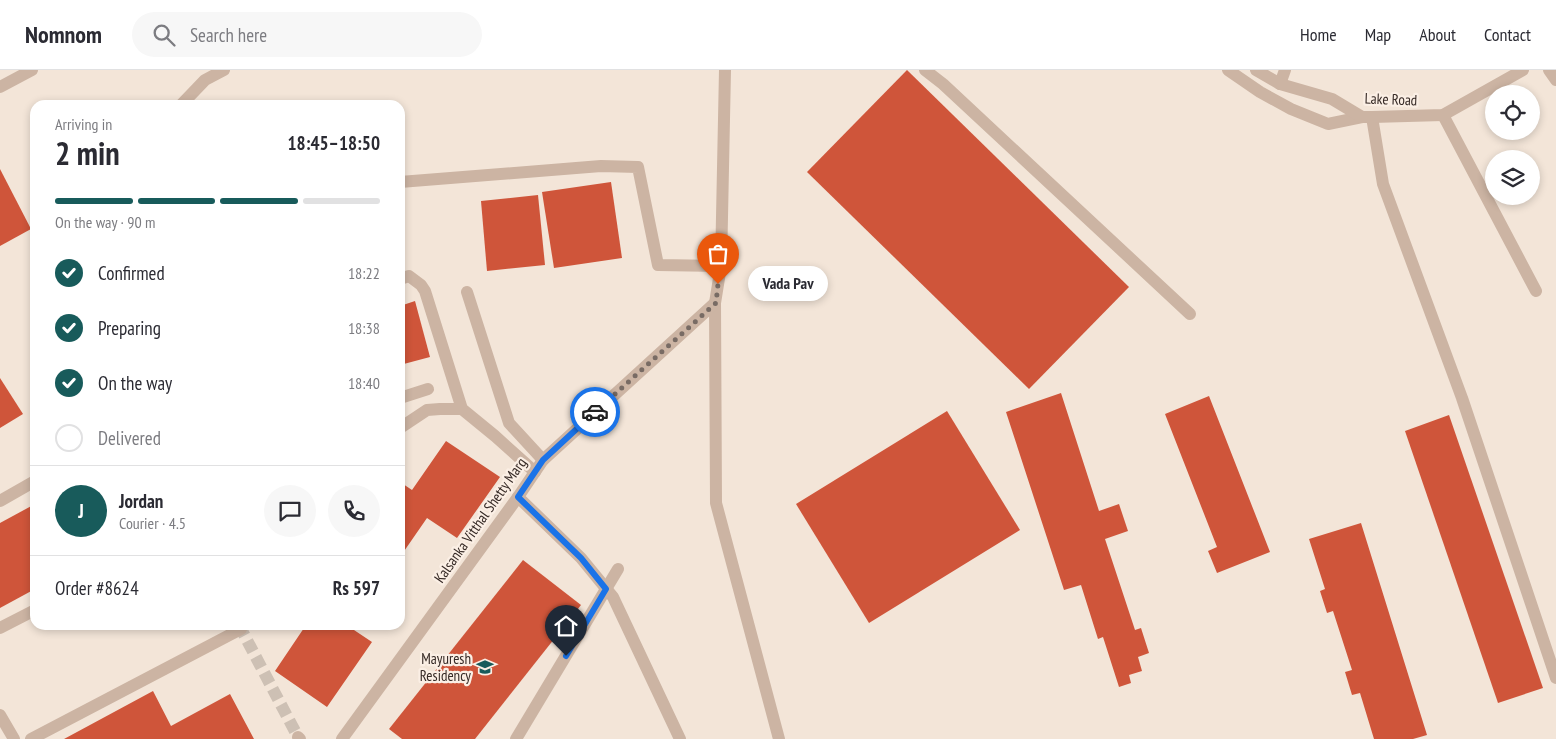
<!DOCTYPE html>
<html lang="en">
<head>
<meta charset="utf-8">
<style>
	:root { --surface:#fff; --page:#f7f7f7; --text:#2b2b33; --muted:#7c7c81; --line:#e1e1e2; --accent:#185b5b }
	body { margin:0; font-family:"PT Sans Narrow",sans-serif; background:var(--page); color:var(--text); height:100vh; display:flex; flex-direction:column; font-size:19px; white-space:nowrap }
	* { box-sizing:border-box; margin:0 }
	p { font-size:16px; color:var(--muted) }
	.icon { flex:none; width:28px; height:28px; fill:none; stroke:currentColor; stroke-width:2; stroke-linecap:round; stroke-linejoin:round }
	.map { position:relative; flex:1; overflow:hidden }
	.drawer { position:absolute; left:30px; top:30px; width:375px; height:530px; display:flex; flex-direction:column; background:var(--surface); border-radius:15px; box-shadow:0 2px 8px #0003 }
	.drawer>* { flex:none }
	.tools { position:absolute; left:1485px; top:15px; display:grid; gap:10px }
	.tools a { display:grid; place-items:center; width:55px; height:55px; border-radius:50%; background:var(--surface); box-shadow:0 2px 8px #0003; font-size:25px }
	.pin { position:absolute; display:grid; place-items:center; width:42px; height:42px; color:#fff; margin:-51px -21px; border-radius:50% 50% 50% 0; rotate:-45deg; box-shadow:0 0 5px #0007 }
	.pin .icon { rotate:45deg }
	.courier { position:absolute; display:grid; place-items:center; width:50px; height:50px; margin:-25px; border:4px solid #1a73e8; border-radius:50%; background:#fff; color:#222; box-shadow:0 1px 6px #0007 }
	.bubble { position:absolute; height:35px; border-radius:18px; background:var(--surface); box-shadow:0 2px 8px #0003; font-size:16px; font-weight:600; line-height:35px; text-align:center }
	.overview em { font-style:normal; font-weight:600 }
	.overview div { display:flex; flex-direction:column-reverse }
	.overview { display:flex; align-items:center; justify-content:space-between; height:85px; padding:0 25px }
	h1 { font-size:32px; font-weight:600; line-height:38px }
	.bar { display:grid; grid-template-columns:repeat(4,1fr); gap:8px 5px; align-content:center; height:60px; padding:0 25px }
	.bar i { height:6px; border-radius:4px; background:var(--line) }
	.bar .active { background:var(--accent) }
	.bar p { grid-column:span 4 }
	.line { display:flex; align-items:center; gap:12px; padding:0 25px; border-top:1px solid var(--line) }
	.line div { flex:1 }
	.round { display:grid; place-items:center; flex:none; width:52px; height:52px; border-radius:26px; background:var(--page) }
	ol { padding:0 25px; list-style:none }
	li { display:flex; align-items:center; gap:15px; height:55px }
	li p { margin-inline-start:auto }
	li .icon { padding:5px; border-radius:50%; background:var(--accent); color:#fff; stroke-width:4 }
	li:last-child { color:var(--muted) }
	li i { width:28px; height:28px; border:2px solid var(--line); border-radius:50% }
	header { display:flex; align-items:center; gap:30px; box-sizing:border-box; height:70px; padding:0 25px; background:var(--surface); border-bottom:1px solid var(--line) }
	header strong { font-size:24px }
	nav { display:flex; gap:28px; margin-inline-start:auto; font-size:18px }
	.search { width:350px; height:45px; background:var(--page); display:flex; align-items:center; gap:12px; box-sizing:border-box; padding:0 18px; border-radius:28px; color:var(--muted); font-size:19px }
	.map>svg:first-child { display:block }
</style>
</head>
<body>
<header>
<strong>Nomnom</strong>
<div class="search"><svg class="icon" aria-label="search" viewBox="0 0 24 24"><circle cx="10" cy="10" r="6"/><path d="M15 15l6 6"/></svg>Search here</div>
<nav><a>Home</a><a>Map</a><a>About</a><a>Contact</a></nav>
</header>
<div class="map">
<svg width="1556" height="669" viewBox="0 0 1556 669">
	<rect width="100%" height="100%" fill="#f3e5d8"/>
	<g fill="#cf553a">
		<path d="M907 0 1129 217 1029 319 807 102Z"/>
		<path d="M0 99 31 159 0 176Z"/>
		<path d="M611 112 622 188 554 198 542 122Z"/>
		<path d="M538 125 545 195 487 201 481 131Z"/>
		<path d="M415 231 430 287 400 295V236Z"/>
		<path d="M0 308 23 344 0 358Z"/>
		<path d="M1061 323 1099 441 1119 434 1128 461 1105 469 1135 560 1141 558 1149 583 1138 587 1142 601 1129 605 1131 613 1119 617 1103 567 1098 569 1081 515 1064 520 1006 342Z"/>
		<path d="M1209 326 1270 482 1217 503 1208 481 1217 477 1165 344Z"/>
		<path d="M947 341 1020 460 869 553 796 434Z"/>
		<path d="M1449 345 1543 618 1498 633 1405 361Z"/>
		<path d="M446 371 500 407 457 468 427 448 400 487V412L412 420Z"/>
		<path d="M35 434V519L0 538V453Z"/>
		<path d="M1361 453 1427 665 1413 669H1374L1360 623 1352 625 1345 602 1352 600 1333 541 1327 543 1320 521 1325 519 1309 469Z"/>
		<path d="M523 490 581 535 475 669H402L389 659Z"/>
		<path d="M306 555H353L351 558 372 572 327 637 275 601Z"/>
		<path d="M153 621 171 656 230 624 254 669H64Z"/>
	</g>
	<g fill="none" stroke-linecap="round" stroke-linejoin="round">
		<path stroke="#cdc0b4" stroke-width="12" stroke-dasharray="12 6" stroke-linecap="butt" d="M239 555 298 667"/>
		<g stroke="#ccb4a3" stroke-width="12">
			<path d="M925 0 943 14 1190 244"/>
			<path d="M1549 0 1556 10"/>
			<path d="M0 17 32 0"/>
			<path d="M181 35 205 10 224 0"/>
			<path d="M1443 45 1536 221"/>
			<path d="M1372 47 1383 114 1462 328 1556 608"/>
			<path d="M400 112 601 96 638 97 658 195 721 196"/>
			<path d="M467 222 509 353 543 390"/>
		</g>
		<g stroke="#ccb4a3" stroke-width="12">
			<path d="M725 0 721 196 715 233 716 433 779 669"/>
			<path d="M1280 14 1285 0"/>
			<path d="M400 209 409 206 421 215 425 221 462 339 495 366 535 402"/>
			<path d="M400 328 428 319"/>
			<path d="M400 358 427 340 440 339H462"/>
			<path d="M518 427 581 488 613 527 680 669"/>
			<path d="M0 431 35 411"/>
			<path d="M0 558 35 540"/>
			<path d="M0 645 14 669"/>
			<path d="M298 667 300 669"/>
			<path d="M31 669 241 559 242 555"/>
			<path d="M342 669 518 427 543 390 715 233"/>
			<path d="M516 669 618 499"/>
		</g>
		<g stroke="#ccb4a3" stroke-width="12">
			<path d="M1228 0 1260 22 1291 39 1328 54 1362 47"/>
			<path d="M1256 0 1280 14 1332 29 1362 47H1372L1443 45 1523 0"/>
		</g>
	</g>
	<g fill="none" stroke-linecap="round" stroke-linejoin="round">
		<path stroke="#786b64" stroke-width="5" stroke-dasharray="0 9" d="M595 342 716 233 718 214"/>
		<path stroke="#1a73e8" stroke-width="6" d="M566 586 606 519 581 488 518 427 543 390 595 342"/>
	</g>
	<defs>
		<g id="school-bare" transform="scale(1.35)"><path d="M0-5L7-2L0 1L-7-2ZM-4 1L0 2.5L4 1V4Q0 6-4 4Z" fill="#185b5b" stroke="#fbefe5" stroke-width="2.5" paint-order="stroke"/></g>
	</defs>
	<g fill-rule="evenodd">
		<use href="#school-bare" x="485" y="597"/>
	</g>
	<g text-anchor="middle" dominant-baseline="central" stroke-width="4.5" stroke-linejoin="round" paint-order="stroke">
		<g font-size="15" fill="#362a26" stroke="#fbefe5">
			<text transform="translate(1391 29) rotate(2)">Lake Road</text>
			<text transform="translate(480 450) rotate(-55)">Kalsanka Vitthal Shetty Marg</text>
		</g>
		<g font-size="15" fill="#362a26" stroke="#fbefe5" text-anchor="end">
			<text x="471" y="588">Mayuresh<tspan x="471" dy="17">Residency</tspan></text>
		</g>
	</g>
</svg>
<div class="tools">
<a><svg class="icon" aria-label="locate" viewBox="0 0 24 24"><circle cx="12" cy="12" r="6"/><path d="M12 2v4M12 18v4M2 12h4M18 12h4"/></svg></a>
<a><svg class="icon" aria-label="layers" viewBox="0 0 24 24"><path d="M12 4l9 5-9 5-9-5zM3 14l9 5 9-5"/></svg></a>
</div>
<div class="pin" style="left:718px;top:214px;background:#ea580c"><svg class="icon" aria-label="bag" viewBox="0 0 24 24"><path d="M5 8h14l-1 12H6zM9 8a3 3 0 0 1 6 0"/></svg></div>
<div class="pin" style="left:566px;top:586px;background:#1f2937"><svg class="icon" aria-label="home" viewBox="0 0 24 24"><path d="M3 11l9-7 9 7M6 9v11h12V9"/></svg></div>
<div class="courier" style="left:595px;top:342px"><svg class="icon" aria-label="car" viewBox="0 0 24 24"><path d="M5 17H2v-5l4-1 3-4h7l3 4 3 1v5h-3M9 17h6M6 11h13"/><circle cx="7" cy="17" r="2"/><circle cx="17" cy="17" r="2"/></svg></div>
<div class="bubble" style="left:748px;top:196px;width:80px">Vada Pav</div>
<section class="drawer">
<div class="overview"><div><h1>2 min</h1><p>Arriving in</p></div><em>18:45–18:50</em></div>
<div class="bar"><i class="active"></i><i class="active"></i><i class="active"></i><i></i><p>On the way · 90 m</p></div>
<ol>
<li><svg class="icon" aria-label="check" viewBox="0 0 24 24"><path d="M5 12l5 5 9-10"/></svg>Confirmed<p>18:22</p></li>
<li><svg class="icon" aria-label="check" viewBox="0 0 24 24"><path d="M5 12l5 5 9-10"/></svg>Preparing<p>18:38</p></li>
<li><svg class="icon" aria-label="check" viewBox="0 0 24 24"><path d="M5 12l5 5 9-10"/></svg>On the way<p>18:40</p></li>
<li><i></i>Delivered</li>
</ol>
<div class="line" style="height:90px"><b class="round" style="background:var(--accent);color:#fff">J</b><div><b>Jordan</b><p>Courier · 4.5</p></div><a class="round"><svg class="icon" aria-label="chat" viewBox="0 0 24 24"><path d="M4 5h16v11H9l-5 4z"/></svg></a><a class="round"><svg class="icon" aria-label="phone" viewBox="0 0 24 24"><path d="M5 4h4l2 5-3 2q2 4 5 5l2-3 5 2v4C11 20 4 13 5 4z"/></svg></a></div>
<div class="line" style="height:65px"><div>Order #8624</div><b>Rs 597</b></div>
</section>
</div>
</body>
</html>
